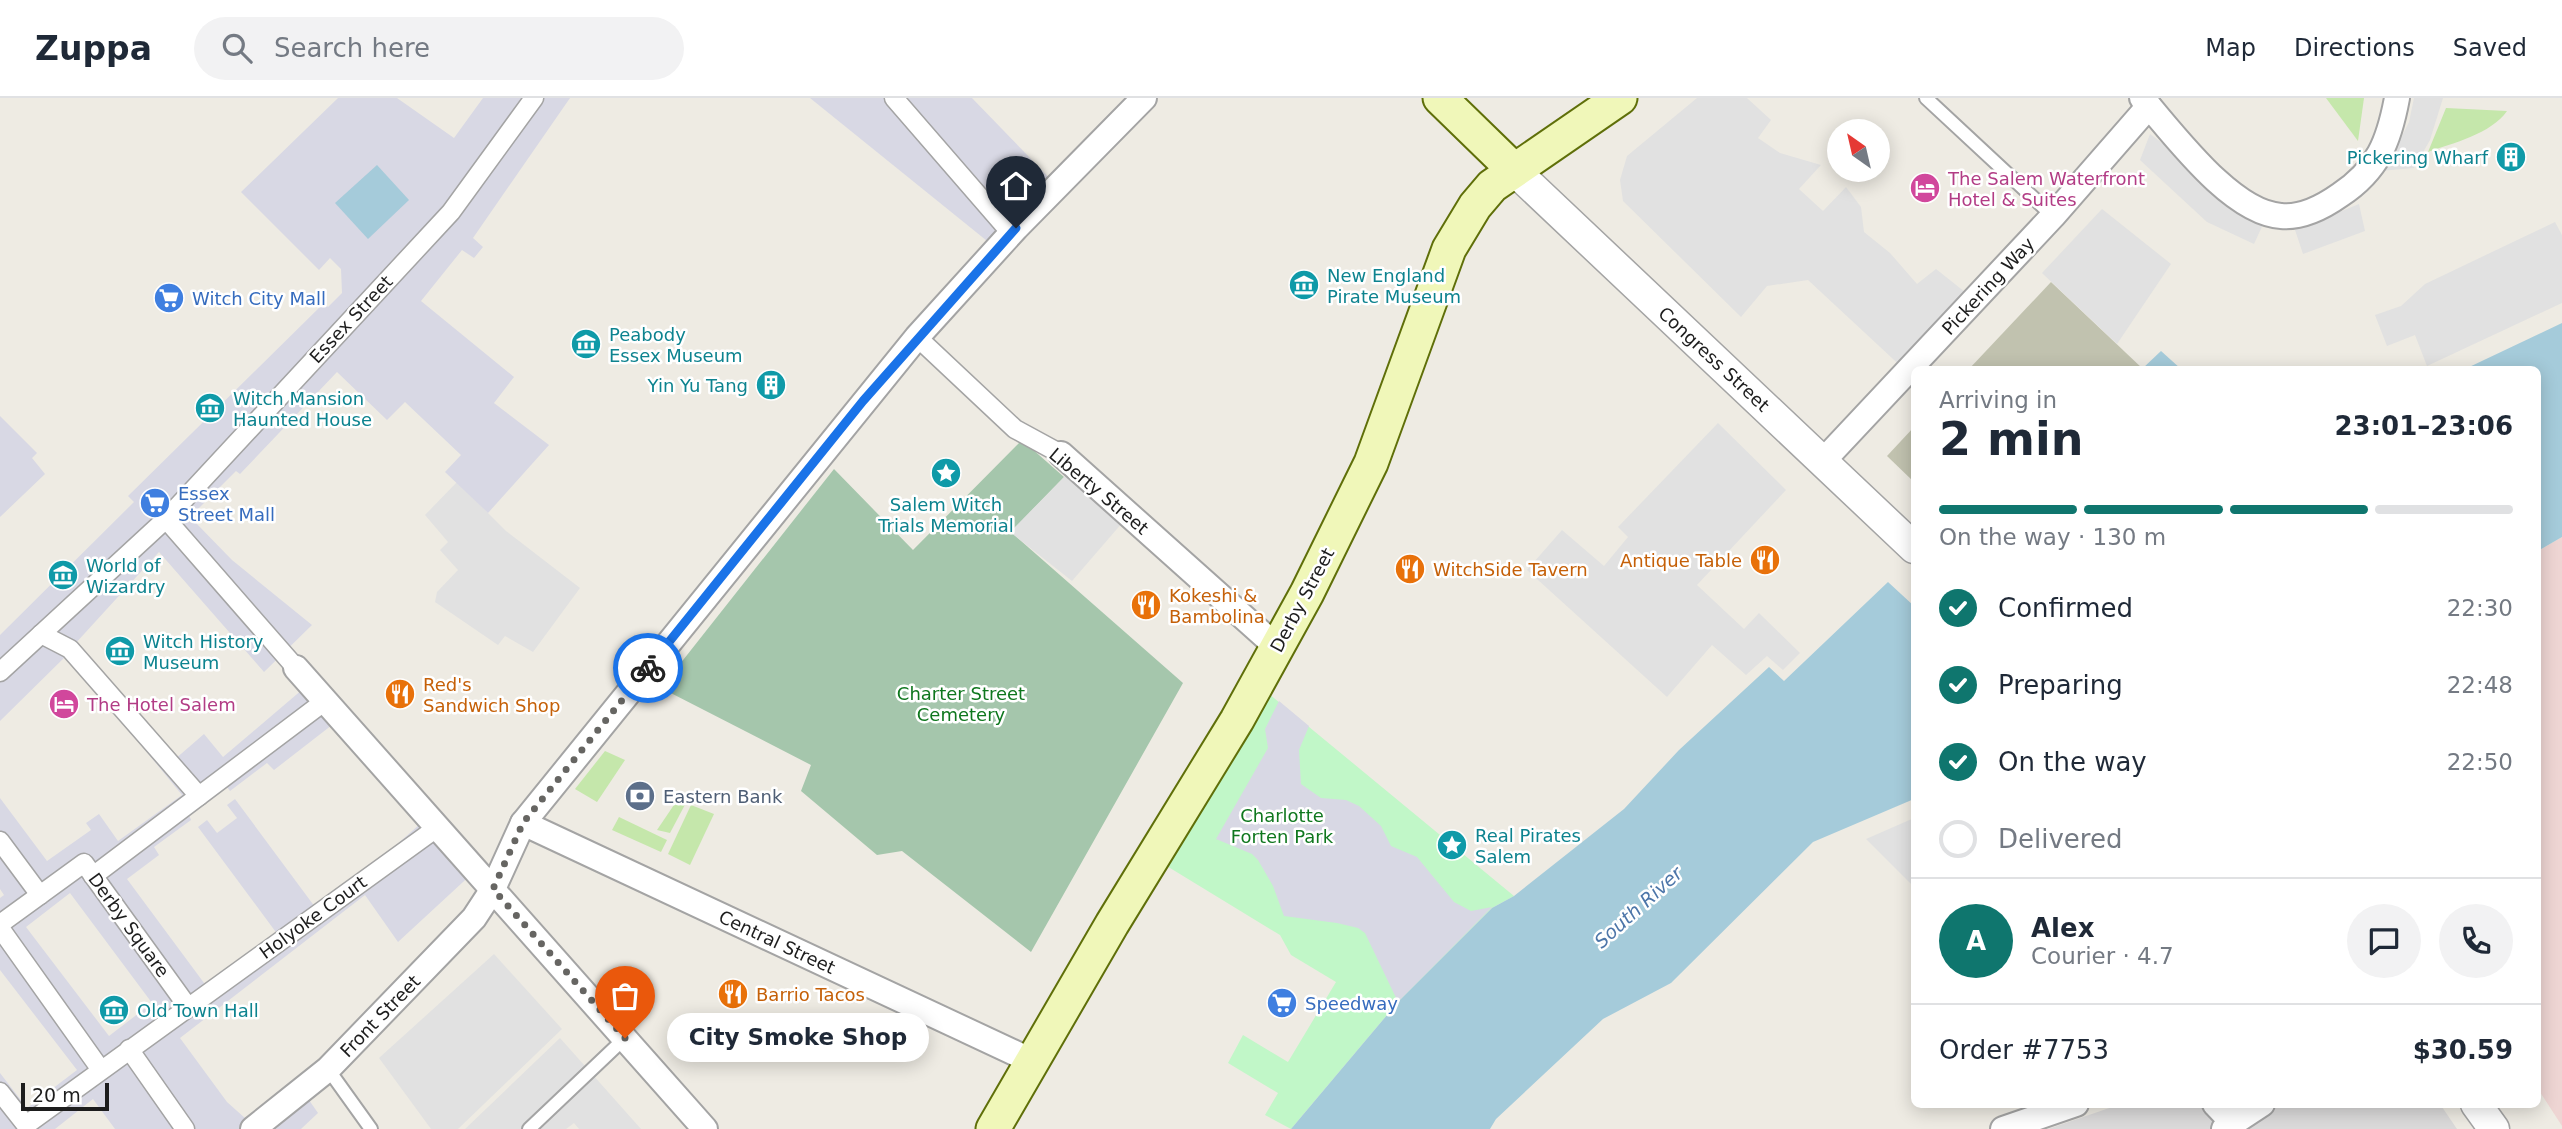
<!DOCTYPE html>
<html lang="en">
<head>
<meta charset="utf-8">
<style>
	:root { --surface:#fff; --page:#f2f2f3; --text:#1f2937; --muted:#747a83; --line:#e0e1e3; --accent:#0f766e }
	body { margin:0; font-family:"DejaVu Sans",sans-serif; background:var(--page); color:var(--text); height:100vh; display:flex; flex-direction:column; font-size:26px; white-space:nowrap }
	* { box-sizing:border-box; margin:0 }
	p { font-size:23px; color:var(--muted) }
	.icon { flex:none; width:38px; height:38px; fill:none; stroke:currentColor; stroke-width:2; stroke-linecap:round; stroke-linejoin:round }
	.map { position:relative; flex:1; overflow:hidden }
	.panel { position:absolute; left:1911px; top:268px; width:630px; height:742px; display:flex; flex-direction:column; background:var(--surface); border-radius:10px; box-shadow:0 4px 18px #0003 }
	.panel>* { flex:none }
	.needle { width:46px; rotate:326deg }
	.buttons { position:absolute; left:1827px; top:21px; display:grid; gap:14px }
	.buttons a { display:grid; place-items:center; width:63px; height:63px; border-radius:50%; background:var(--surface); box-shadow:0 4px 18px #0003; font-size:35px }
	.scale { position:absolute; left:21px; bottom:18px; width:88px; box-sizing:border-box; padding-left:7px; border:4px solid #1d1d1d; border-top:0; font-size:19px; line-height:24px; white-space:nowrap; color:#1d1d1d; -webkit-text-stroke:5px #fff; paint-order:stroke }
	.pin { position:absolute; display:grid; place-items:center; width:60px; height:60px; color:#fff; margin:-72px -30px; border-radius:50% 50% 50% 0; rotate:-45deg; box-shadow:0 0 7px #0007 }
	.pin .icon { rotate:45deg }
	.courier { position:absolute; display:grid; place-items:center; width:70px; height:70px; margin:-35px; border:5px solid #1a73e8; border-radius:50%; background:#fff; color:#222; box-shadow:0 2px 9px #0007 }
	.bubble { position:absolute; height:49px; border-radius:24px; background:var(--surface); box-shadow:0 4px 18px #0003; font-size:23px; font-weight:700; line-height:49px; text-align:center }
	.head em { font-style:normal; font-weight:700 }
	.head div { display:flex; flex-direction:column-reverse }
	.head { display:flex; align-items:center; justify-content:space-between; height:119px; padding:0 28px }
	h1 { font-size:46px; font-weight:700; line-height:52px }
	.bar { display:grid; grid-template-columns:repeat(4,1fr); gap:10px 7px; align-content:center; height:84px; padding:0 28px }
	.bar i { height:9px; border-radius:5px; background:var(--line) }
	.bar .selected { background:var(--accent) }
	.bar p { grid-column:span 4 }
	.line { display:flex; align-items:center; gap:18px; padding:0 28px; border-top:2px solid var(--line) }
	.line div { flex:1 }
	.round { display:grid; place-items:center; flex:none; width:74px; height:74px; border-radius:37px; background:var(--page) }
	ol { padding:0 28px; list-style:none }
	li { display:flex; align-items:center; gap:21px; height:77px }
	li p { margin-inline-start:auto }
	li .icon { padding:7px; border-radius:50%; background:var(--accent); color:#fff; stroke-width:4 }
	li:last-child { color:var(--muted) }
	li i { width:38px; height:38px; border:4px solid var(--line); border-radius:50% }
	header { display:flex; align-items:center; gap:42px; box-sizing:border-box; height:98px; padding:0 35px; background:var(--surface); border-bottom:2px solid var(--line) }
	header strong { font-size:33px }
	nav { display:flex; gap:38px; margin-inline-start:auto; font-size:24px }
	.search { width:490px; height:63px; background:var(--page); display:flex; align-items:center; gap:18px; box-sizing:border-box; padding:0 24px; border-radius:38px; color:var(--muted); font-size:26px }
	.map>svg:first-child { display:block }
</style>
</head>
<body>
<header>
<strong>Zuppa</strong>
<div class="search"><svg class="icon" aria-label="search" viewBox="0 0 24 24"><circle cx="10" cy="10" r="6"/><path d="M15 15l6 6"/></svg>Search here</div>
<nav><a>Map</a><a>Directions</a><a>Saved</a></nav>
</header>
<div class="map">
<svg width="2562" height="1031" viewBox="0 0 2562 1031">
	<rect width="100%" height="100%" fill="#eeebe3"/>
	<path fill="#dbdada" d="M2121 1006H2440L2457 1031H2048Z"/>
	<path fill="#eed5d3" d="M2562 439V1028L2538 991V453Z"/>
	<g fill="#c1c2af">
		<path d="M2051 184 2143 271H1969Z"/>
		<path d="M1914 329V384L1887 358Z"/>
	</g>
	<g fill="#c5e7ab">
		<path d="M2326 0H2364L2358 43Z"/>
		<path d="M2446 10 2507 13C2491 36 2453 45 2428 54Z"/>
		<path d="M605 653 625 662 597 704 575 691Z"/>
		<path d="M680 698 688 701 670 735 657 732Z"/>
		<path d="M691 707 714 716 690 767 668 756Z"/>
		<path d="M619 719 667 742 661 754 612 732Z"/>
	</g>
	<path fill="#a5c6ac" d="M1022 342 1064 379 1011 434 1183 585 1031 854 902 753 877 757 801 693 811 667 661 590 834 371 913 452Z"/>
	<path fill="#c1f7c8" d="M1257 586 1514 798 1492 810 1398 904 1291 1031 1265 1017 1278 995 1228 965 1243 937 1288 964 1336 884 1291 857 1280 837 1152 759Z"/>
	<g fill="#e1e1e1">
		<path d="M1697 0H1747L1771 22 1758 40 1780 55 1821 67 1799 91 1823 113 1846 89 1861 109 1864 134 1890 155 1917 186 1936 171 1975 202 1907 274 1808 182 1767 188 1741 219 1623 103 1620 82 1627 58Z"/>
		<path d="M2414 0H2443L2430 42 2414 70 2380 73 2392 58 2409 24Z"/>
		<path d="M2150 36 2265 122 2254 146 2207 124 2140 62Z"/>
		<path d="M2359 106 2365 133 2303 156 2295 132Z"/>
		<path d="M2102 111 2171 166 2117 246 2042 175Z"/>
		<path d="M2555 124 2562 137V205L2427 268 2415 237 2387 248 2375 217 2401 208 2425 186Z"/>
		<path d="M1718 325 1786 392 1697 487 1744 531 1759 515 1800 555 1783 572 1767 558 1746 577 1712 547 1667 599 1527 472 1562 432 1604 468 1628 439 1618 429Z"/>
		<path d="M1075 368 1129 417 1072 483 1010 434Z"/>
		<path d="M457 384 506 433 580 490 533 554 505 538 498 547 435 504 437 494 458 472 440 452 448 444 425 417Z"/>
		<path d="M1914 720V789L1866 741Z"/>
		<path d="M494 856 562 931 458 1031H431L379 960Z"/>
		<path d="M560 940 641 1031H579L574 1025 566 1031H465Z"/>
	</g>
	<g fill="#d8d8e4" fill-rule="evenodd">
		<path d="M338 0H397L454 40 483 0H570L473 140 483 149 474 160 462 152 421 203 514 279 494 305 549 347 488 415 445 374 461 357 405 304 387 322 337 274 240 376 236 373 195 414V424L232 462 312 527 264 574 159 454 74 547 174 662 204 636 223 659 310 585 341 620 274 672 267 665 230 693 227 689 189 717 191 722 154 749 159 757 127 781 207 889 278 837 198 729 207 722 217 735 237 720 227 707 235 701 315 809 386 756 428 719 476 772 398 844 365 797 180 940 227 1004 255 1029 302 992 318 1015 301 1031H115L93 1001 55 1031H0V975L27 1010 77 972 0 872V800L4 797 0 791V700L47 763 91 732 86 725 99 716 118 743 182 697 67 557 0 623V537L134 404 128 398 324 205 328 209 342 195 341 171 330 160 319 172 241 94ZM70 795 152 905 109 938 26 829Z"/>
		<path d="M810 0H972L1057 88 997 151Z"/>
		<path d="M0 318 37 355 32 360 45 376 0 419Z"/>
		<path d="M1279 603 1309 628 1299 652 1301 686 1321 700 1346 702 1359 708 1381 728 1391 748 1417 759 1454 804 1471 813 1492 809 1398 904 1365 835 1358 830 1337 825 1284 818 1273 788 1258 762 1252 756 1216 741 1268 650 1265 631Z"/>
	</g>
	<g fill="#a5cbda">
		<path d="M377 67 409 102 368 141 335 105Z"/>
		<path d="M2562 225V439L2538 453V271H2465Z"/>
		<path d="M2161 253 2181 271H2142Z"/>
		<path d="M1888 484 1914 508V701L1813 744 1671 885 1603 921 1496 1021 1490 1031H1291L1398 904 1492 810 1514 798 1624 711 1679 652 1769 569 1784 583Z"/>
	</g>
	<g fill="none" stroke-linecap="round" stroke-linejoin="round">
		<g stroke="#a4a4a4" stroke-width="16">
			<g id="service">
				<path d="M1926 0 2053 118"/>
				<path d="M328 971 371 1031"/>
				<path d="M529 1031 625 940"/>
			</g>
		</g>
		<g stroke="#a4a4a4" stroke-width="21">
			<g id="pedestrian">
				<path d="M894 0 1011 135"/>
				<path d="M917 239 1015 331 1061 356"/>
				<path d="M166 421 296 570"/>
				<path d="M41 536 70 551 199 698"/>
				<path d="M0 574 166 421 451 114 534 0"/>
				<path d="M0 743 40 797"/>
				<path d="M93 778 325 603"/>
				<path d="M0 826 84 765 188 909"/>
				<path d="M0 830 101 972"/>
				<path d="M129 951 185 1031"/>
				<path d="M0 994 26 1027 438 729"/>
			</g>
		</g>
		<g stroke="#a4a4a4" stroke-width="28">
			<g id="minor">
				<path d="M2142 0C2173 35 2231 115 2281 118 2302 120 2323 109 2340 97 2378 72 2389 43 2397 0"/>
				<path d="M1061 356 1278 550"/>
				<path d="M1823 363 2053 118 2149 8"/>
				<path d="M296 570 705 1031"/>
				<path d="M523 725 1032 963"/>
				<path d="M2215 1006 2233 1025"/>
				<path d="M253 1031 328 971 474 820 493 791 523 725 917 239 1016 130 1144 0"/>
				<path d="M2003 1031 2076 1006"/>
				<path d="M2224 1031 2262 1006"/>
			</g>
		</g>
		<g stroke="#a4a4a4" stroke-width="33">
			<g id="tertiary">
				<path d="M1514 72 1914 450"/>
				<path d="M2476 1006 2494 1031"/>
			</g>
		</g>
		<g stroke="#5f6f09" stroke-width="37">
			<g id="secondary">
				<path d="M1440 0 1514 72"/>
				<path d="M993 1031 1112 826 1237 622 1307 495 1371 365 1449 151 1475 108 1492 88 1620 0"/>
			</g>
		</g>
		<use href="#service" stroke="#fff" stroke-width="12"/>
		<use href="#pedestrian" stroke="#fff" stroke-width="18"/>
		<use href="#minor" stroke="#fff" stroke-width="24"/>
		<use href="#tertiary" stroke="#fff" stroke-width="30"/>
		<use href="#secondary" stroke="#f0f7b9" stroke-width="33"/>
	</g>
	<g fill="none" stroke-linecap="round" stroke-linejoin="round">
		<path stroke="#666562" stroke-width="7" stroke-dasharray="0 12.6" d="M625 940 493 791 523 725 648 570"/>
		<path stroke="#1a73e8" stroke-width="9" d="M648 570 863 303 1016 130"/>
	</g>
	<defs>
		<g id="building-disc" transform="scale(1.575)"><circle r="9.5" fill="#0f9aa8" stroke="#fff"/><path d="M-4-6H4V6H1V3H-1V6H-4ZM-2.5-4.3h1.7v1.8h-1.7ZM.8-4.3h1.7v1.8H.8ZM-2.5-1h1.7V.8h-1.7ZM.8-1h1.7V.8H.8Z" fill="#fff"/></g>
		<g id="hotel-disc" transform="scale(1.575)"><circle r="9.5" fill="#d1479c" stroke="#fff"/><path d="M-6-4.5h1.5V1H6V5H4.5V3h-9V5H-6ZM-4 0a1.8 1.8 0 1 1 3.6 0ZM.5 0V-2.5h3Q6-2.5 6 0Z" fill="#fff"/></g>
		<g id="museum-disc" transform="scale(1.575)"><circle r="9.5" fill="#0f9aa8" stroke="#fff"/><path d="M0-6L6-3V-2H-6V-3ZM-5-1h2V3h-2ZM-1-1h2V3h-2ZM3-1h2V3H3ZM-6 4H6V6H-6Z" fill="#fff"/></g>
		<g id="supermarket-disc" transform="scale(1.575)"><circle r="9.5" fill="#3f7fe0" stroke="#fff"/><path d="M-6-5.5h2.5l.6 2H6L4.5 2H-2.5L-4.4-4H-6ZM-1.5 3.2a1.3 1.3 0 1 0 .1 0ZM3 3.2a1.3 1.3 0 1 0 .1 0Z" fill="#fff"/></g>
		<g id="sight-disc" transform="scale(1.575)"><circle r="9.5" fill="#0f9aa8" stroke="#fff"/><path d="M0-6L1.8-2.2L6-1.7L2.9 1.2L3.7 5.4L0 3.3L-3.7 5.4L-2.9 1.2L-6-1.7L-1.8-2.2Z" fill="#fff"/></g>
		<g id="restaurant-disc" transform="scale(1.575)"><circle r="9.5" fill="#e8710a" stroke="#fff"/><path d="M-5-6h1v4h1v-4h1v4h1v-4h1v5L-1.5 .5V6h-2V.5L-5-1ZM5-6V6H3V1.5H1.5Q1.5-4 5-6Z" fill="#fff"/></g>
		<g id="bank-disc" transform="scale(1.575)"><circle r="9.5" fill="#5c6f8a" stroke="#fff"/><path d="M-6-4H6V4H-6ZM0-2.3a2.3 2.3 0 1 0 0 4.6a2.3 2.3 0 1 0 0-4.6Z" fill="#fff"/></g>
	</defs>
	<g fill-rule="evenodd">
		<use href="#building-disc" x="2511" y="59"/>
		<use href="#hotel-disc" x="1925" y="90"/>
		<use href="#museum-disc" x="1304" y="187"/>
		<use href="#supermarket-disc" x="169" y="200"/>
		<use href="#museum-disc" x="586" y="246"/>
		<use href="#building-disc" x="771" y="287"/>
		<use href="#museum-disc" x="210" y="310"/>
		<use href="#sight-disc" x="946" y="375"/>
		<use href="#supermarket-disc" x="155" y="405"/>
		<use href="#restaurant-disc" x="1765" y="462"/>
		<use href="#restaurant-disc" x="1410" y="471"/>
		<use href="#museum-disc" x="63" y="477"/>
		<use href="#restaurant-disc" x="1146" y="507"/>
		<use href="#museum-disc" x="120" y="553"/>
		<use href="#restaurant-disc" x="400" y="596"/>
		<use href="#hotel-disc" x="64" y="606"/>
		<use href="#bank-disc" x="640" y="698"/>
		<use href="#sight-disc" x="1452" y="747"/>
		<use href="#restaurant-disc" x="733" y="896"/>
		<use href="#supermarket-disc" x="1282" y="905"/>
		<use href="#museum-disc" x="114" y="912"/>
	</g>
	<g text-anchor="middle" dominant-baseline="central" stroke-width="5" stroke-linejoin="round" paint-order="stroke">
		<g font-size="18" fill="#0d838f" stroke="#fff" text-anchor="start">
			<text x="2488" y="59" text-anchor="end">Pickering Wharf</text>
			<text x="1327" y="177">New England<tspan x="1327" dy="21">Pirate Museum</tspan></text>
			<text x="609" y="236">Peabody<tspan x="609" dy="21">Essex Museum</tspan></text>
			<text x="748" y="287" text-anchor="end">Yin Yu Tang</text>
			<text x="233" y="300">Witch Mansion<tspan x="233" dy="21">Haunted House</tspan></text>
			<text x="946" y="406" text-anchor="middle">Salem Witch<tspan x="946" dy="21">Trials Memorial</tspan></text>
			<text x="86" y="467">World of<tspan x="86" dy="21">Wizardry</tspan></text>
			<text x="143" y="543">Witch History<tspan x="143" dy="21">Museum</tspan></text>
			<text x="1475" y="737">Real Pirates<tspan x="1475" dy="21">Salem</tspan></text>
			<text x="137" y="912">Old Town Hall</text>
		</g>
		<g font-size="18" fill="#b23c85" stroke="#fff" text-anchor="start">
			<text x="1948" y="80">The Salem Waterfront<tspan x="1948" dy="21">Hotel &amp; Suites</tspan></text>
			<text x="87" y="606">The Hotel Salem</text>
		</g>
		<g font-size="18" fill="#1d1d1d" stroke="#fff">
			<text transform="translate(1988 188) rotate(-47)">Pickering Way</text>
			<text transform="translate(351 221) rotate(-47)">Essex Street</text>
			<text transform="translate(1714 261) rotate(43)">Congress Street</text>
			<text transform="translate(1099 393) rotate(40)">Liberty Street</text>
			<text transform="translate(1302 502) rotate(-62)">Derby Street</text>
			<text transform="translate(313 819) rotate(-36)">Holyoke Court</text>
			<text transform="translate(129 827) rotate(54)">Derby Square</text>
			<text transform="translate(777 844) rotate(25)">Central Street</text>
			<text transform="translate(380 918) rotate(-46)">Front Street</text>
		</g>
		<g font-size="18" fill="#366cbe" stroke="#fff" text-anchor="start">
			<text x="192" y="200">Witch City Mall</text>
			<text x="178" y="395">Essex<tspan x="178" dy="21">Street Mall</tspan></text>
			<text x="1305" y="905">Speedway</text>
		</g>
		<g font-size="18" fill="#c56008" stroke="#fff" text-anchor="start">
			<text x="1742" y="462" text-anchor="end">Antique Table</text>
			<text x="1433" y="471">WitchSide Tavern</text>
			<text x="1169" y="497">Kokeshi &amp;<tspan x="1169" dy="21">Bambolina</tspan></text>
			<text x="423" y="586">Red's<tspan x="423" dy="21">Sandwich Shop</tspan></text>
			<text x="756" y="896">Barrio Tacos</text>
		</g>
		<g font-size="18" fill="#0f771e" stroke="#fff">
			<text x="961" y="595">Charter Street<tspan x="961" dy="21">Cemetery</tspan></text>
			<text x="1282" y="717">Charlotte<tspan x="1282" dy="21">Forten Park</tspan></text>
		</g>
		<g font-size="18" fill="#4e5e75" stroke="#fff" text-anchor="start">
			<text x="663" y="698">Eastern Bank</text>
		</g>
		<g font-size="19" font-style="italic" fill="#4d76a9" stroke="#fff">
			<text transform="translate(1638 809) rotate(-42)">South River</text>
		</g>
	</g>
</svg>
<div class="buttons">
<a><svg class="needle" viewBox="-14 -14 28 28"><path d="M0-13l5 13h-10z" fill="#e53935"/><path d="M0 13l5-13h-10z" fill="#747a83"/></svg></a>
</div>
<div class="scale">20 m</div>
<div class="pin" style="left:625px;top:940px;background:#ea580c"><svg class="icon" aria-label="bag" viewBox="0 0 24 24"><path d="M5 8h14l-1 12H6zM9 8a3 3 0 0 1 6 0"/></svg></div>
<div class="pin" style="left:1016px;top:130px;background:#1f2937"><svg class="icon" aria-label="home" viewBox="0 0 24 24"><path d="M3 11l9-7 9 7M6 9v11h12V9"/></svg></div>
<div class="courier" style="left:648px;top:570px"><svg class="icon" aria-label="bike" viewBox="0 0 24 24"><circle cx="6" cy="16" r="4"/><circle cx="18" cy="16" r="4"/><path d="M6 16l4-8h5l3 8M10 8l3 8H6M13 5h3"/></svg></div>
<div class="bubble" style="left:667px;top:915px;width:262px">City Smoke Shop</div>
<section class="panel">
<div class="head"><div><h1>2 min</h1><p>Arriving in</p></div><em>23:01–23:06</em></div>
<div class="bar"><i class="selected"></i><i class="selected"></i><i class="selected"></i><i></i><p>On the way · 130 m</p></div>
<ol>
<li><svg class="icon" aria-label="check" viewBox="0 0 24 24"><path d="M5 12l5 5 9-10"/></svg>Confirmed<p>22:30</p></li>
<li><svg class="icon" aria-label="check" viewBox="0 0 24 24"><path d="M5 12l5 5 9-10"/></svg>Preparing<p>22:48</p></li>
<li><svg class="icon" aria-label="check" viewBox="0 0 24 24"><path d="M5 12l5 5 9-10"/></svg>On the way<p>22:50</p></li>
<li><i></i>Delivered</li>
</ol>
<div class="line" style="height:126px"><b class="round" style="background:var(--accent);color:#fff">A</b><div><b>Alex</b><p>Courier · 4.7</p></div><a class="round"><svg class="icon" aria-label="chat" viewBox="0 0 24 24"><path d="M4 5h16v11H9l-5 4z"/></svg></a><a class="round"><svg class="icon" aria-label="phone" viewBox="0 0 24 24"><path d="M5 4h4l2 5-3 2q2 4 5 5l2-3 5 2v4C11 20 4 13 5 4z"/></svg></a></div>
<div class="line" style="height:91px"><div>Order #7753</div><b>$30.59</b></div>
</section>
</div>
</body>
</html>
